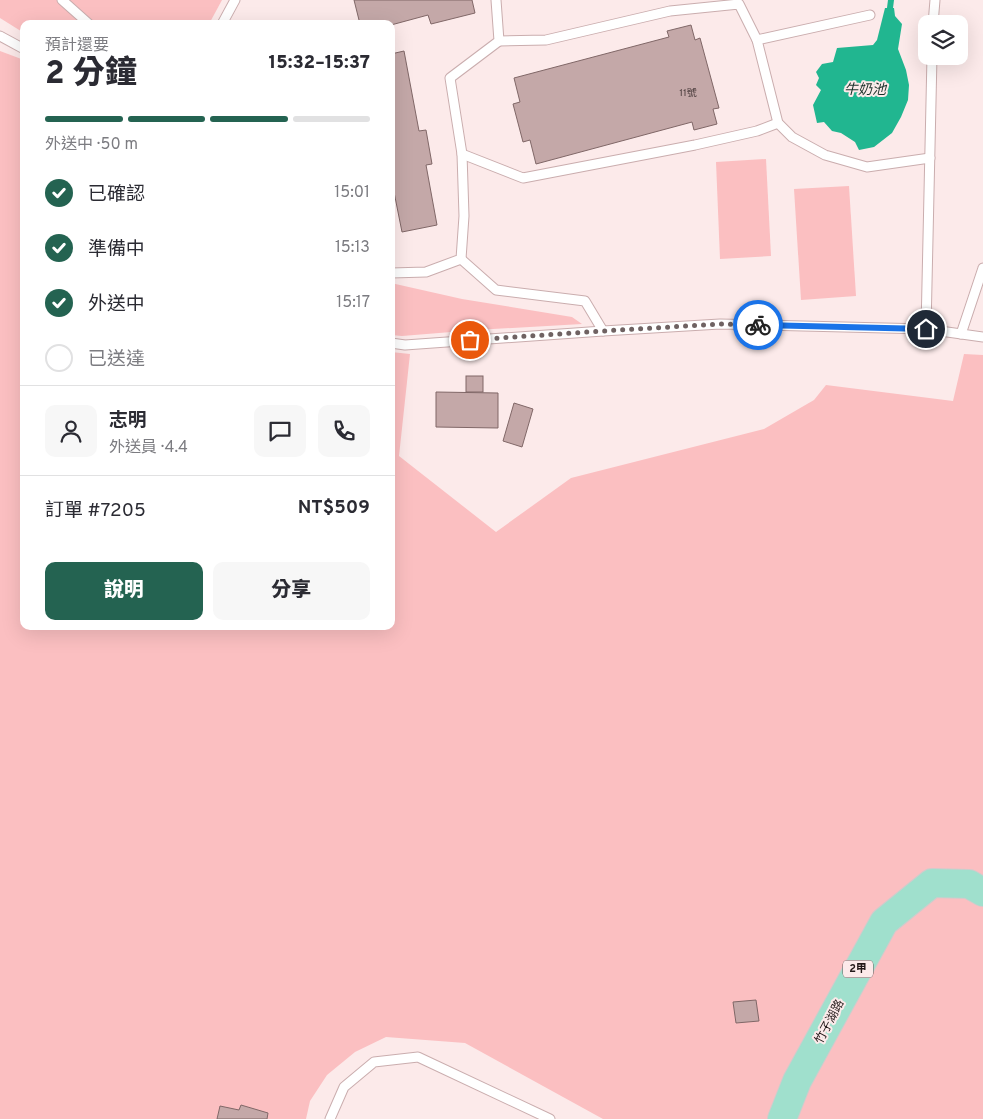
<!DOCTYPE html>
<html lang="zh-TW">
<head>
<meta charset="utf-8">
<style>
	:root { --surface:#fff; --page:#f7f7f7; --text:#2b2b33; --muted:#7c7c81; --line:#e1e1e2; --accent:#246351 }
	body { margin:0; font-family:Overpass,"Noto Sans TC",sans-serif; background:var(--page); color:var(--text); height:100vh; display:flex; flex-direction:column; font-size:19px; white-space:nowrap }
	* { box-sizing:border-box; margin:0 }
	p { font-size:16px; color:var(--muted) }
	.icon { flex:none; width:28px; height:28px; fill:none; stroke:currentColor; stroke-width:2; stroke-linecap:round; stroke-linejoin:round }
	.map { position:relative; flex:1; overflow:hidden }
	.side { position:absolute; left:20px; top:20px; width:375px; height:610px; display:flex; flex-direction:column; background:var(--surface); border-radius:10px; box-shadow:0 5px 20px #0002 }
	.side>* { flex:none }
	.buttons { position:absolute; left:918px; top:15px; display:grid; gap:10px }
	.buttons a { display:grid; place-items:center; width:50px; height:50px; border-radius:10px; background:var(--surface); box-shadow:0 5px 20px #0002; font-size:25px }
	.pin { position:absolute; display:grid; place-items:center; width:42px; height:42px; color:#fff; margin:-21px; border:2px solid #fff; border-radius:50%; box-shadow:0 1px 5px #0007 }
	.courier { position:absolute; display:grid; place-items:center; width:50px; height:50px; margin:-25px; border:4px solid #1a73e8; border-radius:50%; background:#fff; color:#222; box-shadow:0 1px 6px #0007 }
	.summary em { font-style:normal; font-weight:800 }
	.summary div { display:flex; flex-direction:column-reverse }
	.summary { display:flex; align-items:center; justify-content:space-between; height:85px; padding:0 25px }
	h1 { font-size:32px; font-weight:800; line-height:38px }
	.bar { display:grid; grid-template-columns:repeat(4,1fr); gap:8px 5px; align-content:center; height:60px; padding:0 25px }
	.bar i { height:6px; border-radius:4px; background:var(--line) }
	.bar .active { background:var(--accent) }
	.bar p { grid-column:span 4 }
	.line { display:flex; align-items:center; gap:12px; padding:0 25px; border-top:1px solid var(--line) }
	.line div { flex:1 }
	.round { display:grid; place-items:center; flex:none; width:52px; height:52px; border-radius:10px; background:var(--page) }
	ol { padding:0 25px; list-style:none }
	li { display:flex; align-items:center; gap:15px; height:55px }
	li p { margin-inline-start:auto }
	li .icon { padding:5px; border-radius:50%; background:var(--accent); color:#fff; stroke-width:4 }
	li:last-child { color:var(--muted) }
	li i { width:28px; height:28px; border:2px solid var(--line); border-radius:50% }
	.action { display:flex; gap:10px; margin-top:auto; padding:10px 25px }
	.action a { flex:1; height:58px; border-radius:10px; background:var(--accent); color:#fff; font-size:20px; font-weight:800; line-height:58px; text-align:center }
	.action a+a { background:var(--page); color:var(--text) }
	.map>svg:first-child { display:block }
</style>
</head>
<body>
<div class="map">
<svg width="983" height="1119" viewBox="0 0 983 1119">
	<rect width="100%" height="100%" fill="#fceaea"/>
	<g fill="#fbbfc1">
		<path d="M0 0H222L209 24H24V33L0 18Z"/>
		<path d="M0 51 24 60V626H391V352L410 354 399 456 496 532 571 478 764 429 814 400 826 385 953 401 964 354 983 355V1119H603L465 1043 386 1037 355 1052 327 1075 310 1101 306 1119H0Z"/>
		<path d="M766 159 771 256 720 259 716 162Z"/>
		<path d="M849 186 856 296 801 300 794 189Z"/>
		<path d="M391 283 462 299 572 317 582 324 476 330 402 336 391 335Z"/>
	</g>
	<path fill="#21b690" d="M885 8H894L895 16 902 24 898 49 906 70 909 85 908 100 901 117 892 133 874 147 859 150 855 142 841 133 832 131 824 122 817 123 813 105 821 90 816 85 819 78 816 72 822 64 833 62 837 48 873 45 877 40Z"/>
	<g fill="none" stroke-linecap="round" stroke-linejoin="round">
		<path stroke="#21b690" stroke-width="6" d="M890 8 891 0"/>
	</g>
	<g fill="#c4a8a8" stroke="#806767">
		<path d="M354 0H472L475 13 431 24 428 15 391 25V24H360Z"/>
		<path d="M691 25 695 40 700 38 719 108 713 109 717 124 694 130 692 122 536 164 530 140 523 142 513 104 520 102 514 78 669 37 667 31Z"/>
		<path d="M404 51 419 131 426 130 432 164 426 165 437 225 402 232 391 177V54Z"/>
		<rect x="466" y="376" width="17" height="16"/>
		<path d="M436 392 498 393V428L436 427Z"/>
		<path d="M514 403 533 409 522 447 503 441Z"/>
		<path d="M756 1000 759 1021 736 1023 733 1002Z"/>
		<path d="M241 1105 268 1113 267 1119H217L220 1106 239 1110Z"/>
	</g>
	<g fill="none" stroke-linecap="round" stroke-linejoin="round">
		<g stroke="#caadae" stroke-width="11">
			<g id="service">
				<path d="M62 0 89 24"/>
				<path d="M222 24 235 0"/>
				<path d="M933 24 935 0"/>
				<path d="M0 36 24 49"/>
				<path d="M757 40 870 15"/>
				<path d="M499 41 546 40 670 11 739 4 757 40 778 123 792 137 825 155 867 167 930 158"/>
				<path d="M462 154 523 178 695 145 757 131 778 123"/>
				<path d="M461 259 496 290 585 301 603 331"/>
				<path d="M391 273 426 272 461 259 464 216 462 154 450 78 499 41 496 0"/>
				<path d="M926 329 932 56"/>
				<path d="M961 334 983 268"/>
				<path d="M391 343 405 345 603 331 720 324 926 329 983 337"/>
				<path d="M330 1119 344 1087 374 1062 418 1057 550 1119"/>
			</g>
		</g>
		<g stroke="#cfcccc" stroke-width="30">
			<path id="primary" d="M782 1119 797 1081 884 922 932 883 969 884 983 892"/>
		</g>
		<use href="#service" stroke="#fff" stroke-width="9"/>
		<use href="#primary" stroke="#a0e0cd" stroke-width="28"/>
	</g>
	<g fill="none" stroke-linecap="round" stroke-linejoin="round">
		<path stroke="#6f6262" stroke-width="5" stroke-dasharray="0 9" d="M470 340 603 331 720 324 758 325"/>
		<path stroke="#1a73e8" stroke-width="6" d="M758 325 926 329"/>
	</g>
	<g text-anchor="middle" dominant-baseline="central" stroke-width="4" stroke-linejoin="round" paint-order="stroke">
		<g font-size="10" fill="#4b3d3d">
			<text x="688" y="93">11號</text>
		</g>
		<rect fill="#fceaea" stroke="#645858" stroke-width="1" x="843" y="960.5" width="30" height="17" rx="4"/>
		<g font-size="11" font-weight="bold" fill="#231919">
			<text x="858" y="969">2甲</text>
		</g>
		<g font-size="12" fill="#231919" stroke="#fceaea">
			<text transform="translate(830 1022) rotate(-62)">竹子湖路</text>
		</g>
		<g font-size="14" font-style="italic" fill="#182f27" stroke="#fceaea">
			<text x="865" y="90">牛奶池</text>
		</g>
	</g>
</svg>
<div class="buttons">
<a><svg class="icon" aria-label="layers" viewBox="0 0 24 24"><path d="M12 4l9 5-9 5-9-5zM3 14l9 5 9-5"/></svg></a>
</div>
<div class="pin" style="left:470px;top:340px;background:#ea580c"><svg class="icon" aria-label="bag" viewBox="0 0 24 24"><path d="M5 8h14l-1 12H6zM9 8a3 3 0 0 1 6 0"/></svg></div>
<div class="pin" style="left:926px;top:329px;background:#1f2937"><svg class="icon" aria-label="home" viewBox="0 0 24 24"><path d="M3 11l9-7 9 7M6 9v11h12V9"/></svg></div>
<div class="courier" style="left:758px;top:325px"><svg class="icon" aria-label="bike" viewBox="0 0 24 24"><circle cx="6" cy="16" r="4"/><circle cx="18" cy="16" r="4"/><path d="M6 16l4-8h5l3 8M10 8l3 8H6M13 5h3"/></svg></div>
<section class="side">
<div class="summary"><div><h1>2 分鐘</h1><p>預計還要</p></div><em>15:32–15:37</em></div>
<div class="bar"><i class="active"></i><i class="active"></i><i class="active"></i><i></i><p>外送中 · 50 m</p></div>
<ol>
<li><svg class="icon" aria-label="check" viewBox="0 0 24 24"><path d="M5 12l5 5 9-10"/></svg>已確認<p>15:01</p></li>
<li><svg class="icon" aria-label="check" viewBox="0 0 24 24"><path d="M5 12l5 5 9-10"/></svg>準備中<p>15:13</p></li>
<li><svg class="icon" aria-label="check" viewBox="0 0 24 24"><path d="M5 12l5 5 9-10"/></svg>外送中<p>15:17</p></li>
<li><i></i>已送達</li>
</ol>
<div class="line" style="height:90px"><a class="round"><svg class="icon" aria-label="person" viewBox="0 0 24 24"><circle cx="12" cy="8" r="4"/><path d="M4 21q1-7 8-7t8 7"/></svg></a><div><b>志明</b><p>外送員 · 4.4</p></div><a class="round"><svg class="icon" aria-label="chat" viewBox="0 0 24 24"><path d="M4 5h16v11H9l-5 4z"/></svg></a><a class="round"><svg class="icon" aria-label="phone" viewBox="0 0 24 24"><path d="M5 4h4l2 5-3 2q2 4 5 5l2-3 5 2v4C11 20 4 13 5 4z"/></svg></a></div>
<div class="line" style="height:65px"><div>訂單 #7205</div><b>NT$509</b></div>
<div class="action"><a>說明</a><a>分享</a></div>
</section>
</div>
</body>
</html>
